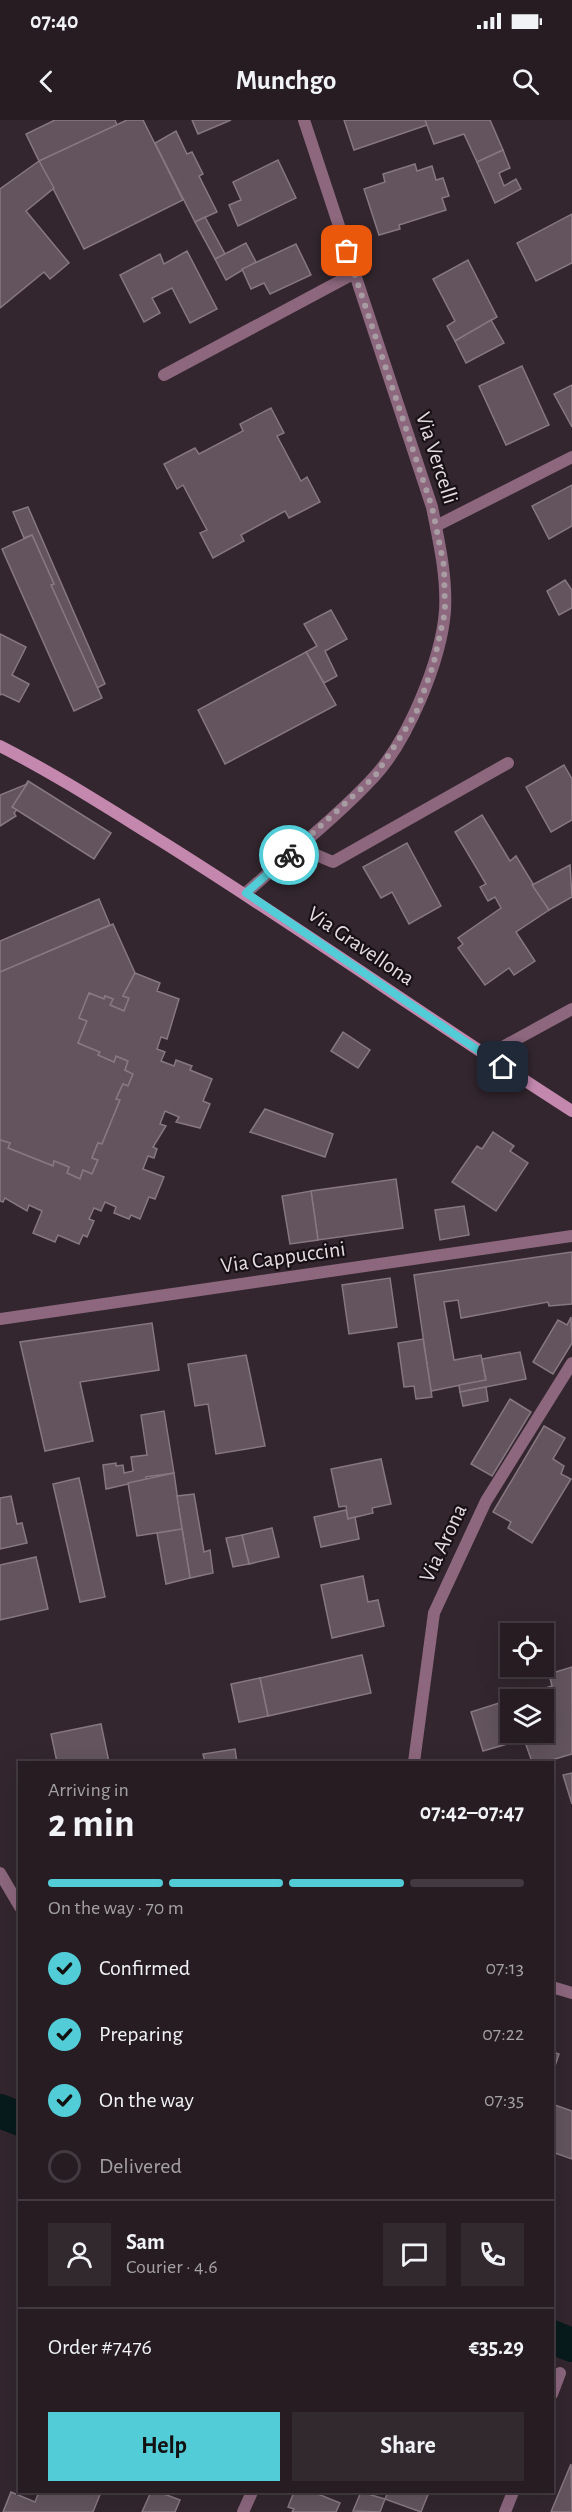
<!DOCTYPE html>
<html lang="en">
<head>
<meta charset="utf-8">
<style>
	:root { --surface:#261c22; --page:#32292f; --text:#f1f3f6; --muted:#a4a1a5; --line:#423a40; --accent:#52ccd6 }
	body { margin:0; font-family:"Alegreya Sans",sans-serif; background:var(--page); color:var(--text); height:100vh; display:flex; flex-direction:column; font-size:22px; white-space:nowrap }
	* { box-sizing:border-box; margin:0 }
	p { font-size:20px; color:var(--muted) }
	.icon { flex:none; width:33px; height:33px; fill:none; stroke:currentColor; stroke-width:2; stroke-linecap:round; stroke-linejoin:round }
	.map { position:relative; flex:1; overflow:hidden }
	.sheet { position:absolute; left:18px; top:1641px; width:536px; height:732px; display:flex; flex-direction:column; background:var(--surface); border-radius:0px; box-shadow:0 6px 24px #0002,0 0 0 2px var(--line) }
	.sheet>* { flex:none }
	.controls { position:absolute; left:500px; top:1503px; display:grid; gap:12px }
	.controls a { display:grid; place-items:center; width:54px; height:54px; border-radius:0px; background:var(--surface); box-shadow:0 6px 24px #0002,0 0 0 2px var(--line); font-size:30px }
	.pin { position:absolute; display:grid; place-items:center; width:51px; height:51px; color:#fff; margin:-26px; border-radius:12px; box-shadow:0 3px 9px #0006 }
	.courier { position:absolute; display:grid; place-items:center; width:60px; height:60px; margin:-30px; border:4px solid #52ccd6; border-radius:50%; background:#fff; color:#222; box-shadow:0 2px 8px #0007 }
	.overview em { font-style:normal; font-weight:700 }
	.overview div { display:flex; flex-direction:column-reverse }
	.overview { display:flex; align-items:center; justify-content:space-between; height:102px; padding:0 30px }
	h1 { font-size:39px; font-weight:700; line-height:45px }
	.bar { display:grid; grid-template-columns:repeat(4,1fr); gap:9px 6px; align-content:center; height:72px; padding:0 30px }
	.bar i { height:8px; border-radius:4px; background:var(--line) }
	.bar .active { background:var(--accent) }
	.bar p { grid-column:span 4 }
	.line { display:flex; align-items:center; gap:15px; padding:0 30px; border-top:2px solid var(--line) }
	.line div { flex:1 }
	.round { display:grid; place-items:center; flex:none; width:63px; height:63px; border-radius:0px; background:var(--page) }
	ol { padding:0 30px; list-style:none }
	li { display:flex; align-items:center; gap:18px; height:66px }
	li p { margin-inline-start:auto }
	li .icon { padding:6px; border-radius:50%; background:var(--accent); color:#111; stroke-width:4 }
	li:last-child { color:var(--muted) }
	li i { width:33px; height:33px; border:3px solid var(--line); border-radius:50% }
	.action { display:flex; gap:12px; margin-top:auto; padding:12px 30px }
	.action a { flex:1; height:69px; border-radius:0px; background:var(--accent); color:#111; font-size:24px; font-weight:700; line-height:69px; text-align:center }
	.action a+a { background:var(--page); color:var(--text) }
	.status { display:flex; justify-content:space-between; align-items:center; height:42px; padding:0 30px; background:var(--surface); direction:ltr }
	.status svg { height:16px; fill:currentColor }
	header { display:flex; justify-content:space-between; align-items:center; height:78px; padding:0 30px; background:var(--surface); font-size:27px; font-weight:700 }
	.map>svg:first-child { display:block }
</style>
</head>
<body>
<div class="status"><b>07:40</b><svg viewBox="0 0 49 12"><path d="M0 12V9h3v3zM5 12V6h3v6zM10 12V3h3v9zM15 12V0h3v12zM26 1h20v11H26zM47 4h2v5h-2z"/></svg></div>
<header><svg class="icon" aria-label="back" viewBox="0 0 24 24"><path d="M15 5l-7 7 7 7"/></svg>Munchgo<svg class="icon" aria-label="search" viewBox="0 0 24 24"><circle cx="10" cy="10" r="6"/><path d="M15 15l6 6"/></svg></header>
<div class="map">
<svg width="572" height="2392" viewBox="0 0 572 2392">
	<rect width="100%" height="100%" fill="#33262e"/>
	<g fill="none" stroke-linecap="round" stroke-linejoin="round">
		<g stroke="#071a1c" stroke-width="34">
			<path d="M0 1991 20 1999"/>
			<path d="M552 2217 572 2225"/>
		</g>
	</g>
	<g fill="#63545d" stroke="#877781" stroke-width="1.5" fill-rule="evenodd">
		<path d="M55 0H115L117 5 39 41 26 14Z"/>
		<path d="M127 0H143L183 80 84 129 39 41Z"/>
		<path d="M192 0H231L198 14Z"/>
		<path d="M344 0H425L427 5 354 30Z"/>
		<path d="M425 0H490L503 30 477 42 464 14 434 24Z"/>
		<path d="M176 11 187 34 192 32 203 54 199 56 217 92 195 102 155 23Z"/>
		<path d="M503 30 510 48 499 53 504 66 516 59 521 69 495 83 477 42Z"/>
		<path d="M278 40 296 78 238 106 229 85 241 80 233 62Z"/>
		<path d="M39 41 54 68 26 91 69 143 50 159 44 152 0 188V69Z"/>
		<path d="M415 44 417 51 432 46 436 60 443 58 449 76 442 78 446 90 399 105 400 109 379 115 364 69 385 62 383 54Z"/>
		<path d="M572 94V143L536 161 517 123Z"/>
		<path d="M205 97 225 134 215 139 195 102Z"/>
		<path d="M246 123 256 142 226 160 215 139Z"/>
		<path d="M296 124 311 155 270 174 264 163 251 169 242 149Z"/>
		<path d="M187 131 217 189 190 203 172 168 152 178 160 193 144 202 120 155 160 134 164 144Z"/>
		<path d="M468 140 497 197 455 221 447 206 455 201 433 159Z"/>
		<path d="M491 200 504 223 466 243 455 221Z"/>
		<path d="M522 246 549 305 506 325 479 266Z"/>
		<path d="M572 265V307L554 274Z"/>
		<path d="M271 288 284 313 277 316 301 361 307 357 320 382 289 398 285 391 241 415 244 421 213 438 200 413 207 410 183 365 177 369 164 344 195 328 199 334 243 311 240 304Z"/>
		<path d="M572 365V406L549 419 532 386Z"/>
		<path d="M28 387 105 564 97 568 51 465 54 464 32 415 24 418 13 392Z"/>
		<path d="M32 415 54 464 51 465 102 578 74 591 2 429Z"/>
		<path d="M565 460 572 470V488L559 495 547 471Z"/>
		<path d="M331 490 347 519 325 531 337 556 324 563 306 532 317 526 304 504Z"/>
		<path d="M0 514 26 527 12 555 29 564 19 582 2 574 0 575Z"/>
		<path d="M306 532 336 585 225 644 198 590Z"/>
		<path d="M564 645 572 659V700L551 712 526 667Z"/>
		<path d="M28 661 111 713 94 739 12 687Z"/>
		<path d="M27 664 12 687 17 690 14 693 16 696 0 706V675Z"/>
		<path d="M482 695 510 741 516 736 549 790 516 812 535 841 514 855 509 848 485 865 458 828 463 824 458 818 501 788 495 777 488 781 480 767 486 764 455 712Z"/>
		<path d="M407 723 441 786 409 804 392 772 381 778 363 747Z"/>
		<path d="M570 745 572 777 549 790 532 765Z"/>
		<path d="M99 779 110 805 0 852V821Z"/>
		<path d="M113 804 135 853 123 876 129 878 124 891 110 885 113 879 105 876 104 879 89 873 79 898 87 901 78 923 100 932 98 935 114 942 116 936 128 941 125 950 133 954 128 966 123 964 116 979 120 980 102 1024 98 1023 92 1038 98 1040 92 1054 83 1050 80 1059 67 1053 69 1047 54 1041 53 1046 8 1028 10 1023 0 1020V852Z"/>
		<path d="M135 853 160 863 157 871 179 879 167 919 161 917 157 929 165 932 161 941 174 946 176 940 192 946 190 950 212 959 203 981 210 984 200 1008 176 1002 179 997 165 991 160 1004 166 1006 153 1027 157 1029 154 1038 148 1036 143 1049 164 1057 155 1079 149 1077 140 1099 131 1095 129 1099 114 1093 116 1087 105 1082 101 1091 94 1088 89 1099 94 1101 87 1117 83 1115 79 1124 58 1115 55 1122 33 1113 42 1091 29 1085 27 1091 5 1078 3 1082 0 1081V1020L10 1023 8 1028 53 1046 54 1041 69 1047 67 1053 80 1059 83 1050 92 1054 98 1040 92 1038 98 1023 102 1024 120 980 116 979 123 964 128 966 133 954 125 950 128 941 116 936 114 942 98 935 100 932 78 923 87 901 79 898 89 873 104 879 105 876 113 879 110 885 124 891 129 878 123 876Z"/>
		<path d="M343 912 370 930 358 948 331 931Z"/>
		<path d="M265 989 333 1014 325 1037 250 1012Z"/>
		<path d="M493 1012 514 1026 510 1031 528 1043 496 1091 452 1062 477 1026 482 1029Z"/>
		<path d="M396 1059 403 1108 318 1120 311 1071Z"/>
		<path d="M311 1071 318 1120 290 1124 282 1076Z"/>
		<path d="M464 1086 469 1115 440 1120 435 1090Z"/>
		<path d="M572 1132V1184L549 1186 548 1182 461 1198 458 1180 444 1182 454 1240 481 1235 486 1260 431 1271 414 1155Z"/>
		<path d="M390 1158 397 1207 349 1214 342 1165Z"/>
		<path d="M571 1197 572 1223 553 1254 533 1242 558 1200 567 1205Z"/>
		<path d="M152 1203 159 1250 80 1262 93 1321 45 1331 20 1222Z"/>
		<path d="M423 1219 432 1277 416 1279 414 1266 404 1267 398 1223Z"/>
		<path d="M520 1232 526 1259 460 1272 459 1265 486 1260 482 1239Z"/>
		<path d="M246 1235 265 1326 216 1334 208 1284 195 1286 188 1244Z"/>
		<path d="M486 1267 488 1281 463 1286 460 1272Z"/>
		<path d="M510 1279 531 1292 492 1356 471 1344Z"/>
		<path d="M164 1291 174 1353 146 1357V1360L106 1369 103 1345 116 1343V1346L123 1345 124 1353 133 1351 131 1337 147 1335 141 1295Z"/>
		<path d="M544 1306 565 1318 553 1339 564 1346 561 1354 571 1359 532 1423 508 1408 511 1402 493 1392Z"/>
		<path d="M381 1339 391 1384 372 1388 373 1393 348 1399 346 1386 339 1387 331 1349Z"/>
		<path d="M174 1353 182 1409 137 1416 128 1363Z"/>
		<path d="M79 1358 105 1477 80 1482 53 1364Z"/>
		<path d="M194 1374 204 1432 210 1430 213 1453 190 1458 177 1376Z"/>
		<path d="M11 1376 17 1404 22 1403 27 1423 0 1429V1378Z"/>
		<path d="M346 1390 348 1399 355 1397 359 1419 321 1427 314 1397Z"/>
		<path d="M272 1408 279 1437 249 1444 242 1415Z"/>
		<path d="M182 1409 190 1458 166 1464 157 1413Z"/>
		<path d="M242 1415 249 1444 233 1447 226 1418Z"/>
		<path d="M36 1437 48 1489 0 1500V1445Z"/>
		<path d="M363 1456 368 1482 378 1480 384 1506 332 1518 321 1465Z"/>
		<path d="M362 1535 371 1573 268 1596 260 1558Z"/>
		<path d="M572 1547V1634L545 1642H532L524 1619 483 1631 471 1592 552 1566 549 1554ZM510 1580H543V1612H510Z"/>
		<path d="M260 1558 268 1596 239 1602 231 1564Z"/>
		<path d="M101 1604 109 1642H57L51 1614Z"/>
		<path d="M235 1629 237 1642H205L203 1634Z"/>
		<path d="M572 1653V1684L563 1655Z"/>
		<path d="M552 1932 559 1934 552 1955Z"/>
		<path d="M552 1984 572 1991V2039L552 2032Z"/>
		<path d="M571 2344 572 2392H551L553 2387Z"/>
		<path d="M11 2372 35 2382 39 2372H101L93 2392H3Z"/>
		<path d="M151 2372H159L180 2380 175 2392H142Z"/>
		<path d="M294 2372H313L340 2383 336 2392H292L294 2389 288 2387Z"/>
		<path d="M361 2372 385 2379 380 2392 353 2391Z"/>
		<path d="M388 2372H429L421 2392 385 2379Z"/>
	</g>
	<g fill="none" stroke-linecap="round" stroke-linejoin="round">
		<path stroke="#8c677e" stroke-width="12" d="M297 727 333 742 508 643"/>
		<g stroke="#8c677e" stroke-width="12">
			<path d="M164 255 355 153"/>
			<path d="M436 406 572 337"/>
			<path d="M246 773C287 736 337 697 374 657 408 620 441 541 445 491 447 456 439 422 432 387L304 0"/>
			<path d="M486 936 572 889"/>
			<path d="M0 1199 572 1116"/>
			<path d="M414 1642 434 1493 486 1381 572 1243"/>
			<path d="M0 1753 20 1787"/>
			<path d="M552 1867 572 1873"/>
			<path d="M552 2274 560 2253"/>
			<path d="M243 2392 252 2372"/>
			<path d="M505 2392 513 2372"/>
		</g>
		<path stroke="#c488ae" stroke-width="12" d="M0 626C53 653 103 685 153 716 295 804 431 901 572 991"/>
	</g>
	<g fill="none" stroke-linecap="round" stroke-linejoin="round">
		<path stroke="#a79ca2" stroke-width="6" stroke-dasharray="0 10.8" d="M289 735 375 656 416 593 433 546 445 492 444 446 432 387 347 131"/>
		<path stroke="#52ccd6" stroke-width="8" d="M289 735 246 773 503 947"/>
	</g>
	<g text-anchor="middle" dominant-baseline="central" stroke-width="4.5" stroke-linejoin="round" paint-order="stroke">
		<g font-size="22" fill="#e5dce1" stroke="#171115">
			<text transform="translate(437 338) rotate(72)">Via Vercelli</text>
			<text transform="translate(361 826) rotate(34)">Via Gravellona</text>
			<text transform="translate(283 1137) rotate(-8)">Via Cappuccini</text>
			<text transform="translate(443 1423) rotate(-65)">Via Arona</text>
		</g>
	</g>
</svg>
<div class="controls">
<a><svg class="icon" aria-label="locate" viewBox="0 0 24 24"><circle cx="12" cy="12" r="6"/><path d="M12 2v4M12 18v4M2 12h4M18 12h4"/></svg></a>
<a><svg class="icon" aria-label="layers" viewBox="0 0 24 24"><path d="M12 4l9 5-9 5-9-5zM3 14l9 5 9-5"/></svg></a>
</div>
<div class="pin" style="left:347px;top:131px;background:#ea580c"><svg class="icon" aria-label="bag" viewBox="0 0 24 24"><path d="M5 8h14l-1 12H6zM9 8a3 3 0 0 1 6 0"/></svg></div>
<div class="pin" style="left:503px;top:947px;background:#1f2937"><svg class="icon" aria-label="home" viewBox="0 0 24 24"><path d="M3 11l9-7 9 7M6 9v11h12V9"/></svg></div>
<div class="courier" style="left:289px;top:735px"><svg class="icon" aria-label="bike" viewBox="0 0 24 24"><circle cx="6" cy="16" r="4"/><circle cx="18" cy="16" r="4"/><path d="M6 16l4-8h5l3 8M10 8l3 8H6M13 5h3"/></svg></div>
<section class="sheet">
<div class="overview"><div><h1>2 min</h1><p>Arriving in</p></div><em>07:42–07:47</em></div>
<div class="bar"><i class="active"></i><i class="active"></i><i class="active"></i><i></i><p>On the way · 70 m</p></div>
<ol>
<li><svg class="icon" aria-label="check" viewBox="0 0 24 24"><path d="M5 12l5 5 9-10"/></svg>Confirmed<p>07:13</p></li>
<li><svg class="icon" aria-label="check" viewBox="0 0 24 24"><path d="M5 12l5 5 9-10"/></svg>Preparing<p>07:22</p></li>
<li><svg class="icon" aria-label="check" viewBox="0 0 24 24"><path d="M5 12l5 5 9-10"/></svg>On the way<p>07:35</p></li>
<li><i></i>Delivered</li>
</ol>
<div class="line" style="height:108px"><a class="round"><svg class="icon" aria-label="person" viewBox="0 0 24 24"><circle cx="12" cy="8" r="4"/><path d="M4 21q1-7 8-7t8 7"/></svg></a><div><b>Sam</b><p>Courier · 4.6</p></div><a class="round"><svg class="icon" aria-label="chat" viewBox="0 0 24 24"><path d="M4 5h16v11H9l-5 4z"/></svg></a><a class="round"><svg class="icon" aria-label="phone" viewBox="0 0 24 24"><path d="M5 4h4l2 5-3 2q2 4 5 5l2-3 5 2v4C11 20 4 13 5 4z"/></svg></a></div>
<div class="line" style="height:78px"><div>Order #7476</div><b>€35.29</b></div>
<div class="action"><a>Help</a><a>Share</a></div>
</section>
</div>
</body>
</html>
